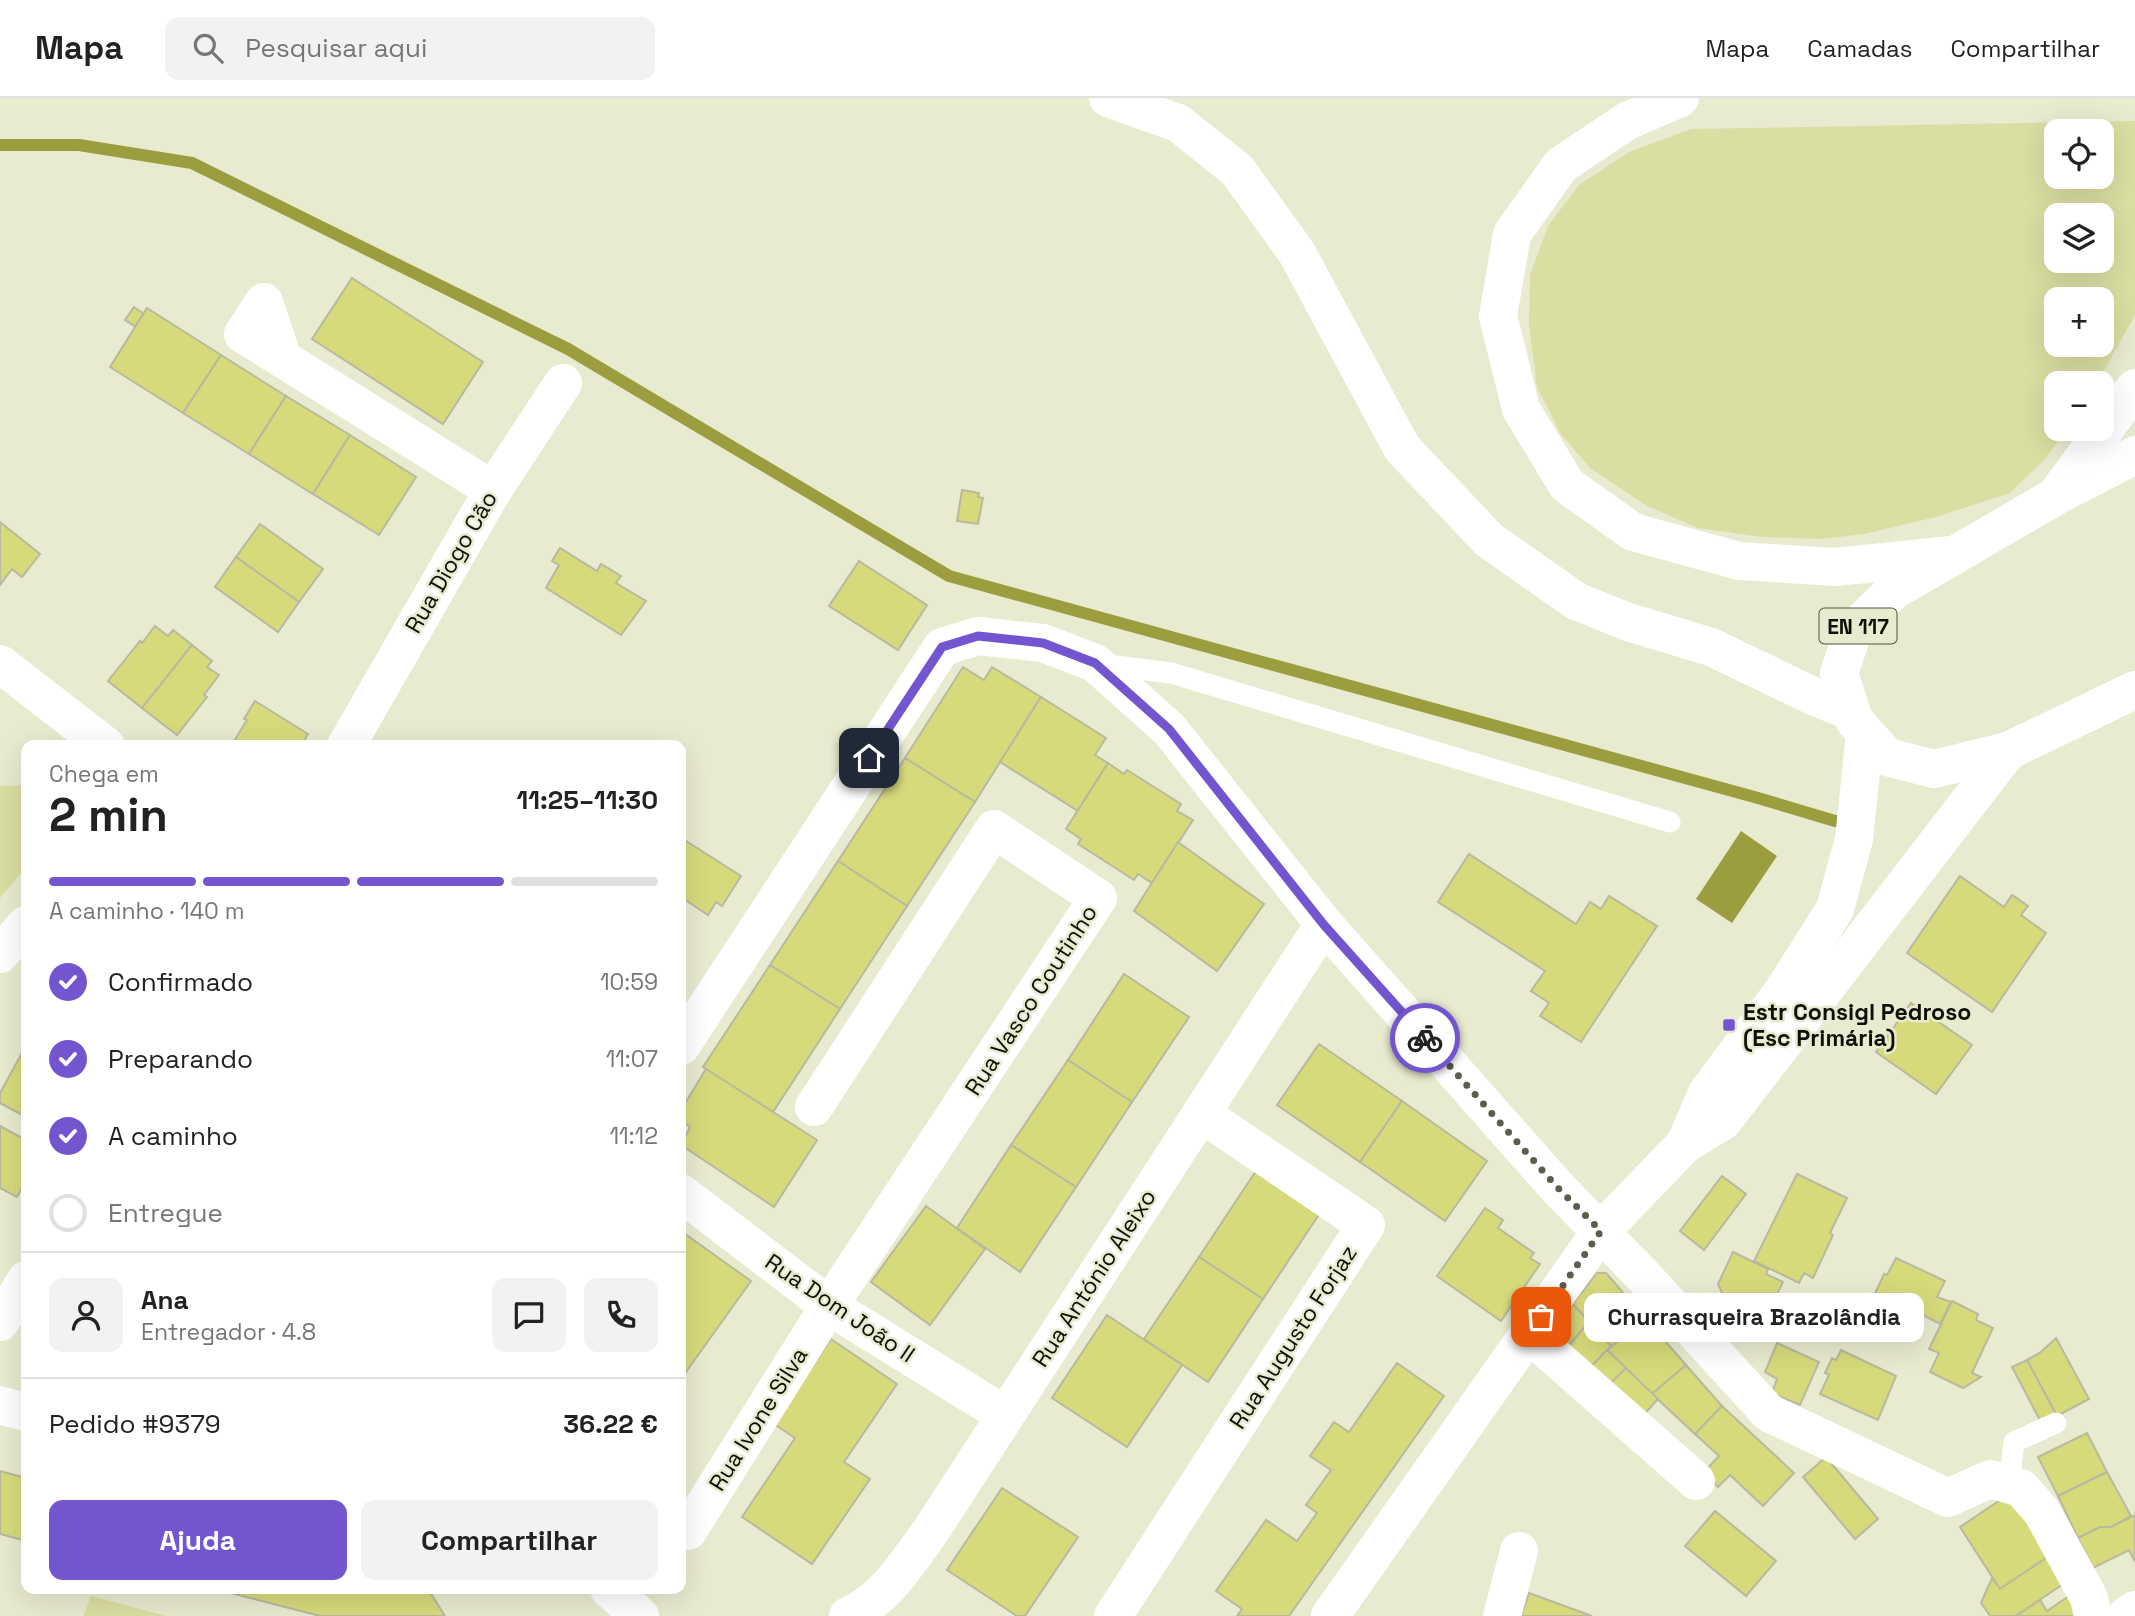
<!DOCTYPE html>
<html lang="pt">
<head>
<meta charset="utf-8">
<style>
	:root { --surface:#fff; --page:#f2f2f2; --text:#222; --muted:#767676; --line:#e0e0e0; --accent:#7255cf }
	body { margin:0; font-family:"Space Grotesk",sans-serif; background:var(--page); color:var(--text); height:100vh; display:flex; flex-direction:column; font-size:26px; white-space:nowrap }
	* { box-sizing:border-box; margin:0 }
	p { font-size:23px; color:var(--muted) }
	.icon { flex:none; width:38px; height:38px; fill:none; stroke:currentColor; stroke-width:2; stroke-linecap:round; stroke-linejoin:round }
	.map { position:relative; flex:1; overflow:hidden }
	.side { position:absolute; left:21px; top:642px; width:665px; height:854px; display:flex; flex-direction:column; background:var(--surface); border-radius:14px; box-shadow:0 7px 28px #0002 }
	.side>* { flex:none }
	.tools { position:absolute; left:2044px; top:21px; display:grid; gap:14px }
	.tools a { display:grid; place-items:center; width:70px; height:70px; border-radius:14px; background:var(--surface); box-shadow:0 7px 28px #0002; font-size:35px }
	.pin { position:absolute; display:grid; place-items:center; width:60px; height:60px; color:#fff; margin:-30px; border-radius:14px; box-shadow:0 4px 10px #0006 }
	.courier { position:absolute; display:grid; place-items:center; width:70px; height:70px; margin:-35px; border:5px solid #7255cf; border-radius:50%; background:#fff; color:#222; box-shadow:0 2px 9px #0007 }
	.bubble { position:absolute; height:49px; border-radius:14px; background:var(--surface); box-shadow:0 7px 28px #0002; font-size:23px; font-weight:600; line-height:49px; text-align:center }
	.overview em { font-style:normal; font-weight:600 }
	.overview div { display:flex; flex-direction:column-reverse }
	.overview { display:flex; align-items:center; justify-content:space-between; height:119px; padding:0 28px }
	h1 { font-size:46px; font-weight:600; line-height:52px }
	.bar { display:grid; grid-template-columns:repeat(4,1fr); gap:10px 7px; align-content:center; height:84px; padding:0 28px }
	.bar i { height:9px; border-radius:5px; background:var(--line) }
	.bar .on { background:var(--accent) }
	.bar p { grid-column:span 4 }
	.line { display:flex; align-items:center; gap:18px; padding:0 28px; border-top:2px solid var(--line) }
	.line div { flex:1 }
	.round { display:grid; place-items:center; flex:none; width:74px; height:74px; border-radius:14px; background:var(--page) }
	ol { padding:0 28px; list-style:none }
	li { display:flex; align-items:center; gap:21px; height:77px }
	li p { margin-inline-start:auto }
	li .icon { padding:7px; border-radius:50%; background:var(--accent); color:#fff; stroke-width:4 }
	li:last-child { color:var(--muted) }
	li i { width:38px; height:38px; border:4px solid var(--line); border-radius:50% }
	.cta { display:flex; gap:14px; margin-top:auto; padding:14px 28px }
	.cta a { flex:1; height:80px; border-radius:14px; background:var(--accent); color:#fff; font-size:28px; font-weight:600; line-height:80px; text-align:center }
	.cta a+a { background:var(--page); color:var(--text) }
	header { display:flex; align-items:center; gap:42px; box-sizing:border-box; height:98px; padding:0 35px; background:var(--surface); border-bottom:2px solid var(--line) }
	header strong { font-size:33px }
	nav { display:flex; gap:38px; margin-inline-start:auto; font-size:24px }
	.search { width:490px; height:63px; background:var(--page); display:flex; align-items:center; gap:18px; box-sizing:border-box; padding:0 24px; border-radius:14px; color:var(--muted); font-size:26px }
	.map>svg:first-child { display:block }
</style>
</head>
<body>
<header>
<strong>Mapa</strong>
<div class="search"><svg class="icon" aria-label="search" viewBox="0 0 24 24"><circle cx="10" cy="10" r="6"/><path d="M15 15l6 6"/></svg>Pesquisar aqui</div>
<nav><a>Mapa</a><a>Camadas</a><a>Compartilhar</a></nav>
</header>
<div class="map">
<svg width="2135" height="1518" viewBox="0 0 2135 1518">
	<rect width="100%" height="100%" fill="#e9ebd0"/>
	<g fill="#dbdea2" fill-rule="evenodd">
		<path d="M2135 23V217L2097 285H2056V331H2066L2045 361 2010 395 1936 419 1864 436 1822 441 1762 439 1698 430 1647 408 1590 370 1560 335 1537 289 1529 227 1530 177 1548 128 1579 87 1629 54 1691 31ZM2056 33H2102V79H2056ZM2056 117H2102V163H2056ZM2056 201H2102V247H2056Z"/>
		<path d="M26 687V769L0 800V688Z"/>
		<path d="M91 1498 167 1518H83Z"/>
	</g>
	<path fill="#9b9d3e" d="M1741 733 1777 758 1732 825 1696 801Z"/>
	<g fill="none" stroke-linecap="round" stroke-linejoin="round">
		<path stroke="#9b9d3e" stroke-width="12" d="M0 47H79L192 65 568 251 949 478 1758 700 1835 723"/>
	</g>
	<g fill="#d7da7b" stroke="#b8b99f" stroke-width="2">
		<path d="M352 180 483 264 443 326 312 241Z"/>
		<path d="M134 209 144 216 136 229 125 222Z"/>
		<path d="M147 210 221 257 183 315 110 269Z"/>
		<path d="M221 257 286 298 249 356 183 315Z"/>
		<path d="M286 298 350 337 313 396 249 356Z"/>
		<path d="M350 337 416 379 379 437 313 396Z"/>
		<path d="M962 392 979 395 978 399 983 400 978 426 957 423Z"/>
		<path d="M0 424 40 456 22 479 12 471 0 487Z"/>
		<path d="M260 426 323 471 299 504 236 459Z"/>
		<path d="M560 450 597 473 601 466 621 478 616 485 646 503 621 537 546 490 559 467 552 463Z"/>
		<path d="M236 459 299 504 278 534 215 489Z"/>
		<path d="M859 463 927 507 898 552 829 508Z"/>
		<path d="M155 528 168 538 173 532 192 547 142 610 108 583 140 543 142 545Z"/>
		<path d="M192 547 212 563 207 569 219 577 204 597 207 599 177 637 142 610Z"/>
		<path d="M963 569 984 582 992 569 1041 599 975 704 905 660Z"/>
		<path d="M1041 599 1106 640 1095 657 1108 665 1078 713 1000 664Z"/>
		<path d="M255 603 308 636 301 648H231L247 622 244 621Z"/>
		<path d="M905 660 975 704 907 808 838 763Z"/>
		<path d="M1108 665 1124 676 1127 672 1181 706 1177 713 1193 722 1152 785 1138 776 1134 782 1078 746 1081 741 1066 731Z"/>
		<path d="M683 741 741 778 722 808 716 804 708 817 681 799V744Z"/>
		<path d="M1178 744 1264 806 1217 873 1134 813Z"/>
		<path d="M1469 756 1576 826 1590 804 1601 811 1609 798 1657 828 1581 944 1540 918 1549 905 1531 893 1545 873 1438 804Z"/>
		<path d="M838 763 907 808 840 911 770 867Z"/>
		<path d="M1960 778 2004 809 2012 797 2028 808 2021 817 2046 835 1992 914 1907 855Z"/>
		<path d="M770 867 840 911 773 1014 703 969Z"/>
		<path d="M1124 876 1189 919 1132 1004 1068 962Z"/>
		<path d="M1911 905 1972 947 1936 996 1876 954Z"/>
		<path d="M1319 946 1402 1003 1360 1064 1277 1007Z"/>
		<path d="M22 955 26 957V1019L0 1005V995Z"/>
		<path d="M1068 962 1132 1004 1076 1089 1011 1047Z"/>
		<path d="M706 971 817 1042 774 1109 681 1047 690 1029 681 1022V1012Z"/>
		<path d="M1402 1003 1487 1063 1445 1123 1360 1064Z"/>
		<path d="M0 1028 26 1042V1082L17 1099 0 1090Z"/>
		<path d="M1011 1047 1076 1089 1020 1174 957 1130Z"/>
		<path d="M1256 1073 1320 1115 1263 1201 1199 1159Z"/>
		<path d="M1797 1076 1847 1100 1830 1135 1833 1137 1813 1180 1804 1175 1799 1185 1754 1163Z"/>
		<path d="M1722 1078 1746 1096 1704 1152 1680 1133Z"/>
		<path d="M926 1108 985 1151 930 1227 871 1184Z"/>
		<path d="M1485 1110 1503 1122 1498 1130 1534 1155 1530 1160 1540 1166 1501 1223 1437 1178Z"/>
		<path d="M681 1133 751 1183 681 1281Z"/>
		<path d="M1733 1154 1768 1171 1766 1176 1783 1184 1764 1223 1726 1204 1718 1186Z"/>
		<path d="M1199 1159 1263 1201 1208 1284 1144 1241Z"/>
		<path d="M1896 1160 1945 1183 1937 1199 1951 1204 1940 1226 1923 1217 1919 1225 1872 1202 1884 1176 1887 1177Z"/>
		<path d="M1597 1175H1606L1646 1221 1611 1248 1573 1206Z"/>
		<path d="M1952 1203 1978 1216 1976 1222 1993 1230 1972 1275 1981 1279 1963 1290 1930 1274 1939 1255 1929 1251Z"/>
		<path d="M1573 1206 1589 1224 1565 1252 1548 1236Z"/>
		<path d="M1107 1217 1182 1267 1127 1349 1052 1300Z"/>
		<path d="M1646 1221 1686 1267 1652 1296 1607 1252Z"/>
		<path d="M1589 1224 1611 1248 1587 1273 1565 1252Z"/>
		<path d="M2056 1240 2089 1301 2057 1318 2027 1262 2041 1254Z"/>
		<path d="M831 1241 897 1286 844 1364 870 1381 812 1466 742 1419 795 1340 774 1326Z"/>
		<path d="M1777 1245 1819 1264 1800 1307 1772 1295 1777 1281 1765 1274Z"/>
		<path d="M1607 1252 1626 1270 1606 1290 1587 1273Z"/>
		<path d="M1841 1252 1896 1278 1878 1322 1820 1296 1829 1277 1825 1275 1832 1260 1836 1262Z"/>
		<path d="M2027 1262 2057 1318 2042 1326 2012 1269Z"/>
		<path d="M1397 1265 1444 1298 1289 1518H1237L1242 1511 1216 1493 1266 1422 1297 1443 1317 1415 1306 1407 1331 1372 1310 1358 1334 1324 1349 1334Z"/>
		<path d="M1686 1267 1722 1308 1695 1336 1652 1296Z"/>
		<path d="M1626 1270 1658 1301 1640 1321 1606 1290Z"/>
		<path d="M1722 1308 1794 1375 1763 1408 1730 1377 1718 1389 1703 1375 1719 1358 1695 1336Z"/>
		<path d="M2087 1335 2107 1374 2058 1398 2038 1359Z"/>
		<path d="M1826 1359 1878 1421 1855 1441 1803 1379Z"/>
		<path d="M0 1373 26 1380V1443L0 1436Z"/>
		<path d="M2107 1374 2131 1418 2111 1429H2100L2078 1440 2058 1398Z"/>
		<path d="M1002 1390 1078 1439 1025 1518H1017L947 1472Z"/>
		<path d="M2003 1400 2023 1407 2055 1454 2000 1491 1960 1429Z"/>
		<path d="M1715 1413 1776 1463 1746 1498 1685 1448Z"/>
		<path d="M2135 1417V1464L2129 1452 2093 1470 2078 1440 2100 1429H2111Z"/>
		<path d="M2055 1454 2072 1480 2016 1518H1990L1981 1505 1992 1480 2000 1491Z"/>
		<path d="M215 1491H428L445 1518H320Z"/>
		<path d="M2079 1491 2084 1518H2016L2040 1502 2047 1513Z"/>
		<path d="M1529 1495 1592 1518H1521Z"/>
	</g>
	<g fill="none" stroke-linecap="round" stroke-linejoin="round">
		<g stroke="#fff" stroke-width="21">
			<path d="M1100 566 1171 575 1670 724"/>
			<path d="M2009 1387 2014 1344 2056 1325"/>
		</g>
		<g stroke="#fff" stroke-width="38">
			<path d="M283 261 264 204 243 236 493 392"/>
			<path d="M0 566 106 648"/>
			<path d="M346 648 493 392 563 285"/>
			<path d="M0 856 26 827"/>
			<path d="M681 948 942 549 978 538 1043 545 1095 565 1169 631 1324 826 1557 1089 1648 1183 1769 1315 1948 1400 1990 1381 2021 1390 2042 1414 2089 1500 2093 1518"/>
			<path d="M681 1095 829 1208 1005 1317"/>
			<path d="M0 1224 26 1182"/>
			<path d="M1529 1236 1696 1383"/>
			<path d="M0 1307 26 1314"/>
			<path d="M688 1433 829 1208 1098 800 994 731 814 1009"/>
			<path d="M609 1491 640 1518"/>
			<path d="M848 1518C885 1502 906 1466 930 1434L1324 826"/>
			<path d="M1113 1518 1366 1127 1202 1016"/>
			<path d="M1502 1518 1519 1453"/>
			<path d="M2126 1518 2135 1512"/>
		</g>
		<g stroke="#fff" stroke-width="38">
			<path d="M1685 1046 1707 995 1783 893 1835 811 1854 741 1865 635"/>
			<path d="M1330 1518 1601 1133 1685 1046 1723 1023 2008 653"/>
		</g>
		<g stroke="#fff" stroke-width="38">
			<path d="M2135 357 2056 398 1893 493 1854 531 1839 575 1854 622 1887 659 1934 671 2008 653 2135 592"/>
			<path d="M2060 392 2135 290"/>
		</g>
		<g stroke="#fff" stroke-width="38">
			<path d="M1108 0 1178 25 1237 72 1297 155 1402 350 1489 442 1576 503 1628 524 1711 549 1815 599 1851 613"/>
			<path d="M1680 0 1627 23 1561 67 1512 136 1498 218 1521 311 1567 387 1633 434 1739 463 1835 469 1952 457"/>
		</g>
	</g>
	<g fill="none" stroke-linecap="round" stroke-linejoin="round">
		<path stroke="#5b5d4d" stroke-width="7" stroke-dasharray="0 12.6" d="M1425 940 1557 1089 1601 1133 1541 1219"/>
		<path stroke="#7255cf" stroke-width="9" d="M869 660 942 549 978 538 1043 545 1095 565 1169 631 1324 827 1425 940"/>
	</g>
	<rect fill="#7255cf" stroke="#e9ebd0" stroke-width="2.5" x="1722" y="920" width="14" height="14" rx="3.5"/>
	<g text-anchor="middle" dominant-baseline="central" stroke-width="5" stroke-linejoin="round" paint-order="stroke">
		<rect fill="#e9ebd0" stroke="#505243" stroke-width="2" x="1819.5" y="510.5" width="77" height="35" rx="5"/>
		<g font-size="21" font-weight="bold" fill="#0f1007">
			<text x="1858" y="528">EN 117</text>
		</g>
		<g font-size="23" fill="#0f1007" stroke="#e9ebd0">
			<text transform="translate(451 464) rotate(-60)">Rua Diogo Cão</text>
			<text transform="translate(1031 902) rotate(-57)">Rua Vasco Coutinho</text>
			<text transform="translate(1094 1180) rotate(-57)">Rua António Aleixo</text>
			<text transform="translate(840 1210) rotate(34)">Rua Dom João II</text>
			<text transform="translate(1293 1239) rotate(-57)">Rua Augusto Forjaz</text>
			<text transform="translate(758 1321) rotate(-58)">Rua Ivone Silva</text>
		</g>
		<g font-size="23" font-weight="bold" fill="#0f1007" stroke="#e9ebd0" text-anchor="start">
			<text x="1743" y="914">Estr Consigl Pedroso<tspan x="1743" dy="26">(Esc Primária)</tspan></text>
		</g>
	</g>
</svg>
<div class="tools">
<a><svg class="icon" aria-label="locate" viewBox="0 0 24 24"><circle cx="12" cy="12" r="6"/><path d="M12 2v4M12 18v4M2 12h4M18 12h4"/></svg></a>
<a><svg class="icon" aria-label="layers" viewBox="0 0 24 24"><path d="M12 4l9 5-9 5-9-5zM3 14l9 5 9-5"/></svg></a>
<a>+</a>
<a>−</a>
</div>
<div class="pin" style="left:1541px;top:1219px;background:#ea580c"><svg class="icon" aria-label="bag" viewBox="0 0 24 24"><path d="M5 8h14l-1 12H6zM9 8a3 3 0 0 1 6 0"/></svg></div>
<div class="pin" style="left:869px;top:660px;background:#1f2937"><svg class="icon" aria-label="home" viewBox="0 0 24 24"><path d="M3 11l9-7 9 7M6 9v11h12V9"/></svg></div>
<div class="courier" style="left:1425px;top:940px"><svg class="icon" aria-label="bike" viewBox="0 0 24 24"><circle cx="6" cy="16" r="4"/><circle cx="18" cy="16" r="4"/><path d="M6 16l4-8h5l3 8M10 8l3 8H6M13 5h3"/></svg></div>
<div class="bubble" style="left:1584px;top:1195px;width:340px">Churrasqueira Brazolândia</div>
<section class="side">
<div class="overview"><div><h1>2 min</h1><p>Chega em</p></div><em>11:25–11:30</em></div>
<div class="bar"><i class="on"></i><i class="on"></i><i class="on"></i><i></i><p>A caminho · 140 m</p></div>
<ol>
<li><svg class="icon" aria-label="check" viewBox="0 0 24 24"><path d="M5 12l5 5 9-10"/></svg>Confirmado<p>10:59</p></li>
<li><svg class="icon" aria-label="check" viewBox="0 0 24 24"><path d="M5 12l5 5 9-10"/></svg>Preparando<p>11:07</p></li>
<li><svg class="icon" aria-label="check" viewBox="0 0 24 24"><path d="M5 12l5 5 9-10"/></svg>A caminho<p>11:12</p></li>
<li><i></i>Entregue</li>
</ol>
<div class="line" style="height:126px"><a class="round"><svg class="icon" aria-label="person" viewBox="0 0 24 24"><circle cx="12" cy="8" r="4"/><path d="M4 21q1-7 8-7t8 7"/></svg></a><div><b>Ana</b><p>Entregador · 4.8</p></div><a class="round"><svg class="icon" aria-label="chat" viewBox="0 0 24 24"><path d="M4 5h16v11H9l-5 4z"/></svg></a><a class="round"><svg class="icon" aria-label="phone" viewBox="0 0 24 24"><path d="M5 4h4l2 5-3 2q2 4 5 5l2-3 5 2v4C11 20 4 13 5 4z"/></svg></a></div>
<div class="line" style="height:91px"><div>Pedido #9379</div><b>36.22 €</b></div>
<div class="cta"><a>Ajuda</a><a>Compartilhar</a></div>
</section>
</div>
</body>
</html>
